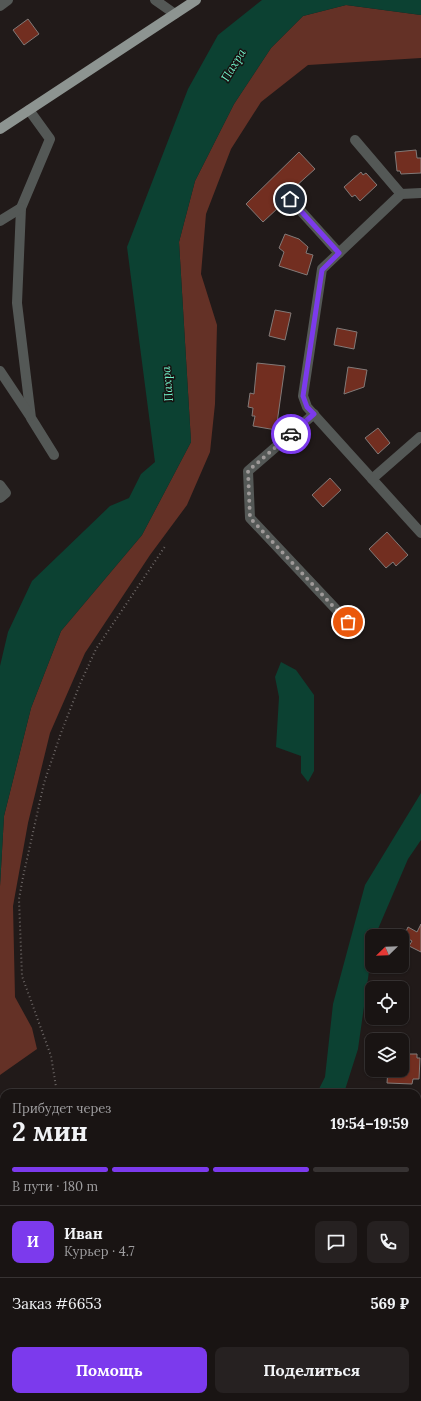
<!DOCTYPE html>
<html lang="ru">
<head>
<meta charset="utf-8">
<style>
	:root { --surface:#191413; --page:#262121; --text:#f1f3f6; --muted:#9f9ea0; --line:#373333; --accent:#7c3aed }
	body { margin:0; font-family:Lora,serif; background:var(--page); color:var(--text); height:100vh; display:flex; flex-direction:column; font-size:15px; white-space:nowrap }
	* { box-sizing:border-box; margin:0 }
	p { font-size:13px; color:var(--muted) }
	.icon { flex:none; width:22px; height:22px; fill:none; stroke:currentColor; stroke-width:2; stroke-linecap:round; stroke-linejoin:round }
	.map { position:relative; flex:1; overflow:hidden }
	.sheet { position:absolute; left:0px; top:1089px; width:421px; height:312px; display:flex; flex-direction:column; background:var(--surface); border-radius:12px 12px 0 0; box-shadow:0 1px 3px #0004,0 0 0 1px var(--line) }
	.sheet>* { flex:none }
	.needle { width:26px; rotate:247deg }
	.buttons { position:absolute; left:365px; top:929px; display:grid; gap:8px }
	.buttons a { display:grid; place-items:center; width:44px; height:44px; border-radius:8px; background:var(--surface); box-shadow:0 1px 3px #0004,0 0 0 1px var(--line); font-size:20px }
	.pin { position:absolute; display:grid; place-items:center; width:34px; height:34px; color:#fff; margin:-17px; border:2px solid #fff; border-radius:50%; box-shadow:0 1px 4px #0007 }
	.courier { position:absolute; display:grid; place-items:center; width:40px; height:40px; margin:-20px; border:3px solid #7c3aed; border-radius:50%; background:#fff; color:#222; box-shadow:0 1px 5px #0007 }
	.overview em { font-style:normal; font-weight:700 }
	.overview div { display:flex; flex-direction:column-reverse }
	.overview { display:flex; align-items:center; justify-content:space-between; height:68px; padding:0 12px }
	h1 { font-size:26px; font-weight:700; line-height:30px }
	.bar { display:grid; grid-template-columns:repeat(4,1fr); gap:6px 4px; align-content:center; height:48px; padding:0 12px }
	.bar i { height:5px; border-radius:3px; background:var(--line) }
	.bar .selected { background:var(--accent) }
	.bar p { grid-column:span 4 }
	.line { display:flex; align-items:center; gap:10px; padding:0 12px; border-top:1px solid var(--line) }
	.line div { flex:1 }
	.round { display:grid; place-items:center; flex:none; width:42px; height:42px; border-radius:8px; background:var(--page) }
	.action { display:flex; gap:8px; margin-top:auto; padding:8px 12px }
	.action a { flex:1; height:46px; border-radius:8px; background:var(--accent); color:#fff; font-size:16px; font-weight:700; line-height:46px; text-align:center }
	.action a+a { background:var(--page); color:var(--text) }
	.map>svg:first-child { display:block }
</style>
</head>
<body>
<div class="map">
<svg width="421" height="1401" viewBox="0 0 421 1401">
	<rect width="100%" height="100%" fill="#211a19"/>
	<g fill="#643126">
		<path d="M346 5 421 15V58L308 65 261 102 231 149 206 214 201 274 217 325 215 404 210 452 187 505 150 555 85 653 50 733 28 823 13 906 15 997 32 1028 37 1049 0 1075V886L4 816 31 708 61 631 142 535 191 442 179 242 195 181 234 104 271 48 303 16Z"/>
		<path d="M0 1382 4 1385V1397H15L19 1401H0Z"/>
	</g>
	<g fill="#0c4132">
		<path d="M262 0H421V15L346 5 303 16 271 48 234 104 195 181 179 242 191 442 142 535 61 631 31 708 4 816 0 886V666L8 632 32 581 110 506 129 498 141 474 155 462 127 247 188 89 218 35Z"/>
		<path d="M281 662 296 670 314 695V771L308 782 301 773V756L276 747 279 697 275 677Z"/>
		<path d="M421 793V840L408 859 375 936H372V950L358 1049 344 1093H317L325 1077 333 1004 365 885Z"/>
		<rect x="417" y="1232" width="4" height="28"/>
	</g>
	<g fill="#722e20" stroke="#827a78">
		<path d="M28 19 39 34 24 45 13 30Z"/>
		<path d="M416 150 417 158H421V173L401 174 400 171H397L395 152Z"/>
		<path d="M299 152 315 169 295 187 293 185 275 203 279 207 263 222 246 204Z"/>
		<path d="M361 172 363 175 366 173 377 185 360 201 355 195 352 197 344 187Z"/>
		<path d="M285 234 299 239 308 247 306 253 313 255 307 275 279 266 284 252 279 248Z"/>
		<path d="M275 310 291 313 285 340 269 336Z"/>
		<path d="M337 328 357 332 354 349 334 345Z"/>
		<path d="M257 363 285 366 276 430 253 426 255 416H252L253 408 248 407 250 393 254 394Z"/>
		<path d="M348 367 367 370 364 387 344 394Z"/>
		<path d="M378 428 390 443 378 454 365 438Z"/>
		<path d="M330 478 341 490 323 507 312 495Z"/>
		<path d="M387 532 408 555 396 566 393 562 386 568 369 549Z"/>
		<path d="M421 924V952L409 946 412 941 404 936 408 927 417 932Z"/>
		<path d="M404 1054H417V1058H420L419 1079H413L412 1084 387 1083 388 1070H402V1060H404Z"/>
	</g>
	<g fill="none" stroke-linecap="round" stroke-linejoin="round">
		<g stroke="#6d6766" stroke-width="2" stroke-dasharray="1 3" stroke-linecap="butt">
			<path d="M57 1093 51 1056 22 976 19 899 23 877 44 783 61 733 80 684 96 649 166 545"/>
			<path d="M26 1397 27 1401"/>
		</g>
		<g stroke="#545856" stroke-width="10">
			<path d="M155 0 175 14"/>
			<path d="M0 6 8 0"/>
			<path d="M29 110 50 139 21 208 17 303 31 418 54 455"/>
			<path d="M355 140 401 194"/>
			<path d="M421 193 401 194 322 269 303 396 307 407 421 533"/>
			<path d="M290 199 339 253"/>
			<path d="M0 221 21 208"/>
			<path d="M0 371 30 416"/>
			<path d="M314 414 248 471 250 518 348 622"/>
			<path d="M372 479 420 437"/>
			<path d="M0 485 6 493 0 498"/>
			<path d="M417 1360H421"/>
			<path d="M417 1390 421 1392"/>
			<path d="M344 1401 346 1397"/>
		</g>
		<path stroke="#8d9491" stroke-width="10" d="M0 129 196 0"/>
	</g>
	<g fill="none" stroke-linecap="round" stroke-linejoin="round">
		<path stroke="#9f9a99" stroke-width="4" stroke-dasharray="0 7.2" d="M291 434 248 471 250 518 348 622"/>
		<path stroke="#7c3aed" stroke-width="5" d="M290 199 339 253 322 270 303 396 307 407 314 414 291 434"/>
	</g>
	<g text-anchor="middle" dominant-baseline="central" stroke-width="3" stroke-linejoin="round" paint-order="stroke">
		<g font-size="12" font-style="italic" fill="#70f1c8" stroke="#171110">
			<text transform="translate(233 65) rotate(-59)">Пахра</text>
			<text transform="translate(167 384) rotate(-95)">Пахра</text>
		</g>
	</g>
</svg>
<div class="buttons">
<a><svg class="needle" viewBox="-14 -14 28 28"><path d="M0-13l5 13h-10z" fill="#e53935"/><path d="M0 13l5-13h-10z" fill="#9f9ea0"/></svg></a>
<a><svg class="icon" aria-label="locate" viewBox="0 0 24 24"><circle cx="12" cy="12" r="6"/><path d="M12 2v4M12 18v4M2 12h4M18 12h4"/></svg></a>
<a><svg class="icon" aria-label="layers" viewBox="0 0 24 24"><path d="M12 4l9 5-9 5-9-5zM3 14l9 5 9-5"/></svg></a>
</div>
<div class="pin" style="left:348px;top:622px;background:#ea580c"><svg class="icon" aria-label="bag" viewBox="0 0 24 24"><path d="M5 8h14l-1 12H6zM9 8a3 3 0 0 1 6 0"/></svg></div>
<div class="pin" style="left:290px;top:199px;background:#1f2937"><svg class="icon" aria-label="home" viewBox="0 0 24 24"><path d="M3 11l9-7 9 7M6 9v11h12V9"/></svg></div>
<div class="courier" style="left:291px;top:434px"><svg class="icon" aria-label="car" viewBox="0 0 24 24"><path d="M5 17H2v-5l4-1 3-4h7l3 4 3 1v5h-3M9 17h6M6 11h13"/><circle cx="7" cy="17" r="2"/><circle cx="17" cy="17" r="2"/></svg></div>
<section class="sheet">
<div class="overview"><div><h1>2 мин</h1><p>Прибудет через</p></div><em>19:54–19:59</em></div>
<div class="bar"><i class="selected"></i><i class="selected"></i><i class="selected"></i><i></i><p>В пути · 180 m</p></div>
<div class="line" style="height:72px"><b class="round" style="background:var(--accent);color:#fff">И</b><div><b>Иван</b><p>Курьер · 4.7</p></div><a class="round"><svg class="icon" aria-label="chat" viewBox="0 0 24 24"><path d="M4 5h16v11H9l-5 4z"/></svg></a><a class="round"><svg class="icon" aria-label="phone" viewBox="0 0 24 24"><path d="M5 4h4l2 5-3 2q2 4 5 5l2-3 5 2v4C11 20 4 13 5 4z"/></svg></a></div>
<div class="line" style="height:52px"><div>Заказ #6653</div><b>569 ₽</b></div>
<div class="action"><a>Помощь</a><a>Поделиться</a></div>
</section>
</div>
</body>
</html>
